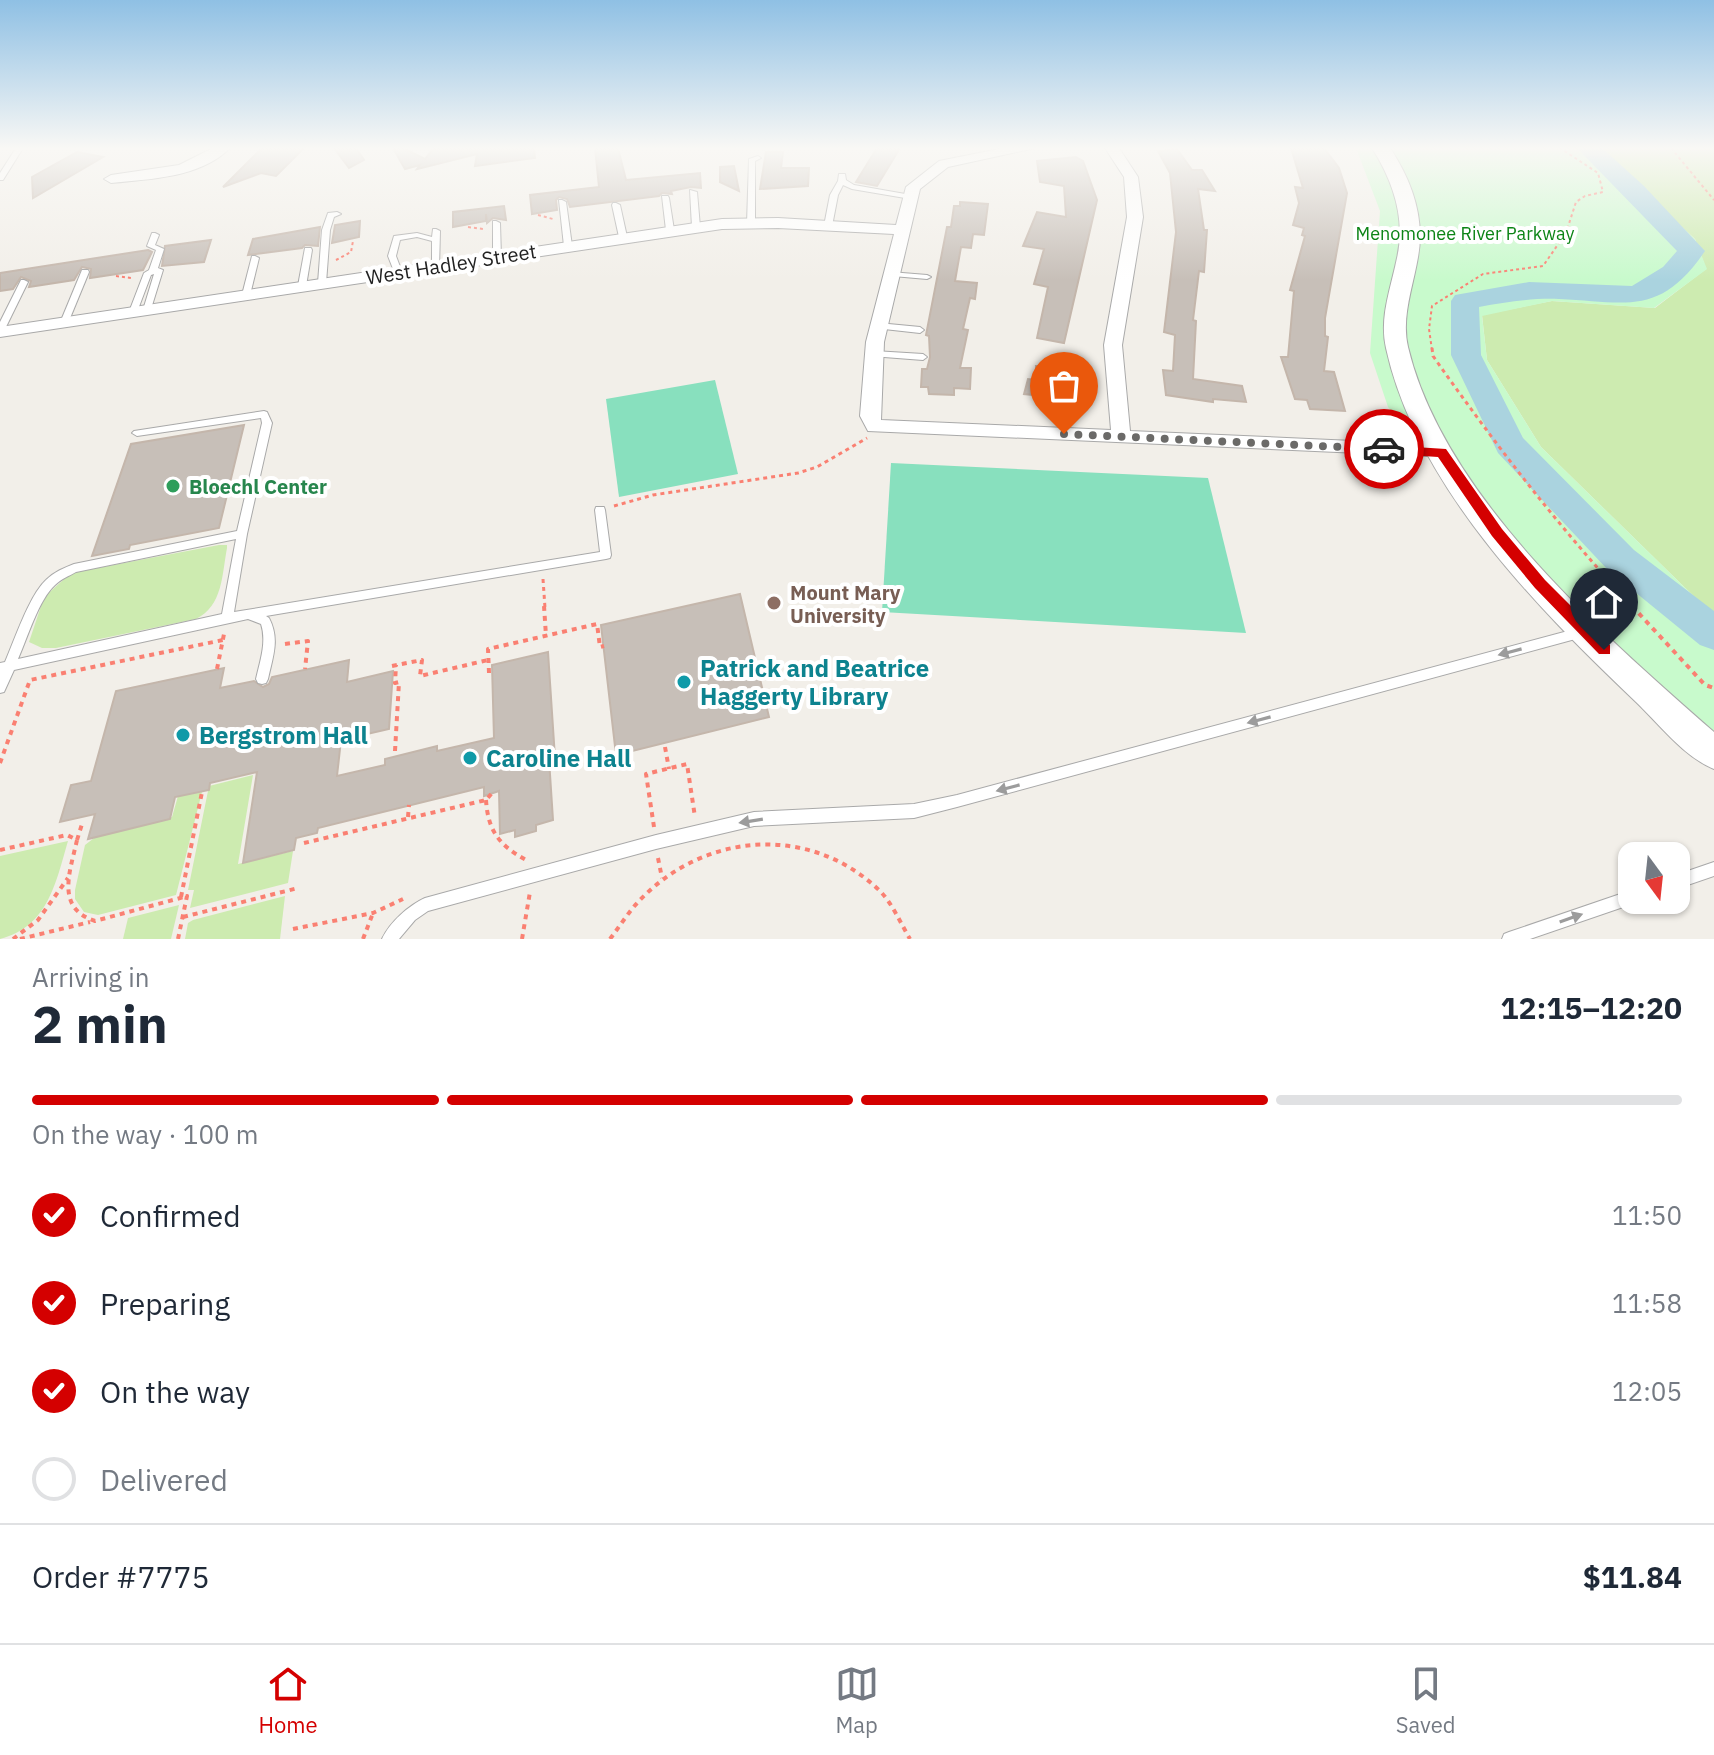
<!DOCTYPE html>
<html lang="en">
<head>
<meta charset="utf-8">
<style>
	:root { --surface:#fff; --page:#f6f6f7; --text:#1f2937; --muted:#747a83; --line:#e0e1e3; --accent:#d40000 }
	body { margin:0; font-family:"IBM Plex Sans",sans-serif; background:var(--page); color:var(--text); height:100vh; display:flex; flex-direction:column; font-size:30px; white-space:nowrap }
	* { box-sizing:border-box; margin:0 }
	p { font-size:26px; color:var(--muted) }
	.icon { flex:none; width:44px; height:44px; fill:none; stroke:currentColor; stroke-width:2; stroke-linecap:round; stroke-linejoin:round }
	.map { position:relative; height:939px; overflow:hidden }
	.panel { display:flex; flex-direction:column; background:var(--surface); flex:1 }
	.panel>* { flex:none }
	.needle { width:52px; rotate:165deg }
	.tools { position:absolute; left:1618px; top:842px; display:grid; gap:16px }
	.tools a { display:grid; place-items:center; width:72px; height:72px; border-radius:16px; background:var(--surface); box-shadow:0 2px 6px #0004; font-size:40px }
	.pin { position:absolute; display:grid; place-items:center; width:68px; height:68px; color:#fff; margin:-82px -34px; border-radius:50% 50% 50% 0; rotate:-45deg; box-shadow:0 0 8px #0007 }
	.pin .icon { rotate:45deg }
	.courier { position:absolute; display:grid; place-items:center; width:80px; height:80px; margin:-40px; border:6px solid #d40000; border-radius:50%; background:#fff; color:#222; box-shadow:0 2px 10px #0007 }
	.headline em { font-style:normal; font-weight:700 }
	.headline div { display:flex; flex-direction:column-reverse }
	.headline { display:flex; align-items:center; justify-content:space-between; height:136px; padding:0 32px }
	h1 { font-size:52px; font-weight:700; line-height:60px }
	.bar { display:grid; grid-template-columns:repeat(4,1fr); gap:12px 8px; align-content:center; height:96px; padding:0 32px }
	.bar i { height:10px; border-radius:6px; background:var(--line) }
	.bar .current { background:var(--accent) }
	.bar p { grid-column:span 4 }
	.line { display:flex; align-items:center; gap:20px; padding:0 32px; border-top:2px solid var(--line) }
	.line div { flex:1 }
	ol { padding:0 32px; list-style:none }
	li { display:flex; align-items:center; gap:24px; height:88px }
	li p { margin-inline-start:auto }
	li .icon { padding:8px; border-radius:50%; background:var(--accent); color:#fff; stroke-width:4 }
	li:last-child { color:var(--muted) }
	li i { width:44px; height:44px; border:4px solid var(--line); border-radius:50% }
	.tab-bar { display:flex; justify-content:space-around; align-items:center; height:112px; border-top:2px solid var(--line); background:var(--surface); font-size:22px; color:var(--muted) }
	.tab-bar a { display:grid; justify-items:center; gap:4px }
	.tab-bar .current { color:var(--accent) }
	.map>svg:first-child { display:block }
</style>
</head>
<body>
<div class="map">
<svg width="1714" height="939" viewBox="0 0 1714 939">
	<rect width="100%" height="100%" fill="#f2efe9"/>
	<g fill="#cdebb0">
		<path d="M1596 148H1714V616L1541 447 1487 360 1482 315 1552 301 1655 308 1706 269 1695 239Z"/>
		<path d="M219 545H227V548C222 574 223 606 196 619L56 648H42L29 642 44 597 71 573Z"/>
		<path d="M253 775 238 864 293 851 288 883 190 908 194 890H188L209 786Z"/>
		<path d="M202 792 176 895 98 915 84 912 75 899V890L85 845 98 835 172 817 178 796Z"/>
		<path d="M68 841C56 882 48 927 0 939V856Z"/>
		<path d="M285 896 280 939H185L188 923 193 920Z"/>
		<path d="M179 905 171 939H123L128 918Z"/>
	</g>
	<path fill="#c8facc" d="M1356 148H1596L1695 239 1707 269 1654 308 1552 301 1482 316 1487 360 1541 447 1714 616V766L1435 467 1388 407 1370 353 1380 211Z"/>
	<g fill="#88e0be">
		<path d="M715 380 738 474 619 497 606 399Z"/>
		<path d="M891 463 1208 478 1246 633 882 612Z"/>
	</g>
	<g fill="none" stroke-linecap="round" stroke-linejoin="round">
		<path fill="#aad3df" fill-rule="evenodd" d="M1577 148H1602L1644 186 1705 251C1660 317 1627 302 1559 299 1531 298 1506 302 1479 307L1481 355 1523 438 1634 550 1714 611V650L1700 645 1608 570 1498 453 1451 355V301L1455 295 1529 282 1632 286 1663 267 1677 251Z"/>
	</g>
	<g fill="#c7bfb8" stroke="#c4b6ab" stroke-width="2">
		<path d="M262 148H304L276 176 261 173 223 187Z"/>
		<path d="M334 148H356L364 160 349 168Z"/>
		<path d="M393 148H403L425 159 434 148H534L535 158 475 166 477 154 417 169 420 165 405 169Z"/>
		<path d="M595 148H618L626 180 700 173 701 188 691 187 671 191 672 194 662 193 659 196 570 207 567 199 559 197 556 200 557 210 532 214 530 195 599 187Z"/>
		<path d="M877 148H900L877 186 856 182Z"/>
		<path d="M1291 148H1324L1339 168 1347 193 1325 318V336L1328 337 1324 371 1334 372 1345 411 1310 409 1307 400 1295 399 1281 357H1288L1294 291 1290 290 1305 236 1302 235 1304 228 1293 225 1299 203 1295 187 1303 188Z"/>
		<path d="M1177 149 1192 170H1202L1215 191 1198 189 1204 230H1207L1204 272 1199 271 1193 320 1196 321 1193 379 1242 386 1246 402 1213 399V402L1166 395 1163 370 1173 371 1175 335 1164 332 1176 232 1170 173 1158 151Z"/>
		<path d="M77 152 103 157 33 198 32 177Z"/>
		<path d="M766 152H783L781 168H809L808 186 760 189Z"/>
		<path d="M1076 157 1083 161 1097 200 1064 343 1037 338 1048 287 1034 284 1044 249 1023 246 1037 212 1066 217 1064 186 1040 182 1037 161Z"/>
		<path d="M734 166 739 191 720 182V167Z"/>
		<path d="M960 202 988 204 984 235 973 234 971 248 961 247 955 281 977 283 975 299 970 298 963 329 968 330 960 368H971L970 389 954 388V395L929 394 928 387H921L922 369H927L930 357 929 336 926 335 947 227H951L954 206H960Z"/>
		<path d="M504 206 506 220 493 218 487 223 486 214V221L453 227V212Z"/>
		<path d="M360 221 359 237 332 243 335 225Z"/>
		<path d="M320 227 318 246 305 245 302 248 248 255 253 239Z"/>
		<path d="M211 240 204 262 162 266 165 246Z"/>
		<path d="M148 250 152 252 143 270 90 278 91 269 82 267 74 280 29 287 31 281 21 277 13 289 0 291V273Z"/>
		<path d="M1036 366 1064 367 1067 372 1061 395 1054 397 1024 394 1028 379 1037 380Z"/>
		<path d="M244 425 219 528 130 545 129 549 92 556 131 444Z"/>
		<path d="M740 594 769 717 616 755 601 625Z"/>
		<path d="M548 652 555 758 549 759 553 820 536 825V831L515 837V830L500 834 499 791 484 796V787L318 828 317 833 296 838 294 850 243 863 257 772 210 783 209 790 175 797 170 819 88 839 95 814 60 822 71 785 91 781 116 691 224 668 220 688 254 681 263 687 269 684 272 677 349 660 347 682 393 671 389 729 341 740 337 776 385 765V759L437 746V751L494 738 492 665Z"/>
	</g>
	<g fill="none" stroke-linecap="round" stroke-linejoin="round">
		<g stroke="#a9a9a9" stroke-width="2">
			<g id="service">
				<path d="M16 148H23L3 180H0V173Z"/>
				<path d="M758 156 761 158 755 161V224L751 226 747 224 749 159Z"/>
				<path d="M839 174H845L846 180 854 185 911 195 915 197 911 199 852 189 843 185 838 195 832 226 831 228H825L824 226 830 195 838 181Z"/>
				<path d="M690 190 697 192 700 227 696 229 692 227Z"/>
				<path d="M662 196H668L669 198 674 230 673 232H670L666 230Z"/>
				<path d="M559 200H562L566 202 572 246 568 248 564 246Z"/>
				<path d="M613 203H616L620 205 627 237 626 239H623L619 237 612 205Z"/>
				<path d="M337 212 341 214 334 217 330 230 326 283 322 285 318 283 322 230 328 213Z"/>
				<path d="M493 221H496L500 223 501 257 497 259 493 257Z"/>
				<path d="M433 229H436L440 231 439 268H433L432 266V241L417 237 400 240 396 256 402 272 401 274H395L388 256 394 236 417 233 432 237Z"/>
				<path d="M152 233H155L159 235 155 245 164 249 158 268 163 270 150 312H144L143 310 154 274 151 275 137 312 136 314H130L129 312 144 273 149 270 156 250 147 246Z"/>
				<path d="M305 248H311L312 250 306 286 302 288 298 286Z"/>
				<path d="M252 256H255L259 258 250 295 246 298 242 295Z"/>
				<path d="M82 270H88L89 272 68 323 67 325H61L60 323Z"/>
				<path d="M890 272 927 275 931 277 927 279 893 276 889 274Z"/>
				<path d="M21 280H24L28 282 4 331 0 334V322Z"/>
				<path d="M878 323 920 327 924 330 920 333 875 328 874 326 875 324Z"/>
				<path d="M874 351 923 354 927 357 923 360 871 356 870 354 871 352Z"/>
				<path d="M264 411 267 412 272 423 247 534 234 612 600 552 595 510 596 507H604L605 510 611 555 610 558 606 559 266 616 269 618C280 639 273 656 268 679L266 683 262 684 258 683 256 679C260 661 267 642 261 624L248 619 14 670 4 692 0 693V663L5 662C15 639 29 596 46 580 54 572 64 568 74 564L237 531 262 423 261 418 137 436 132 433 134 431ZM236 539 222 614 18 659C27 639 39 599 55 585 61 579 69 576 76 572Z"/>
				<path d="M1579 628 1583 630 1585 633 1583 636 1579 638 957 807 914 818 754 826 656 849 428 911 415 920 399 939H382C390 922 408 906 425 898L656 835 754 812 914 804 957 795Z"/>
				<path d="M1714 862V876L1676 889V875Z"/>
				<path d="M1632 890V900H1638L1632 904 1530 939H1502L1504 934 1509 932Z"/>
			</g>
		</g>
		<g stroke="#a9a9a9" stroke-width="2">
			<g id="minor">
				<path d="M213 148H230C200 178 150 179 111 183L104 179 111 175 179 165Z"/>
				<path d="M1004 148H1035L948 167 920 189 884 342 881 420 1111 430 1104 345 1127 217 1124 177 1105 148H1119L1138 177 1143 217 1122 345 1130 431 1442 445 1452 452 1449 457 868 431 860 416 866 342 894 234 778 228 722 229 0 337V327L722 219 778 218 896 225 906 187 939 161Z"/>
			</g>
		</g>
		<g stroke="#a9a9a9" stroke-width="2">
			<path id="tertiary" d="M1372 148H1390C1412 181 1425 218 1418 257 1413 287 1401 317 1408 347 1443 495 1603 635 1714 732V769C1684 757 1659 724 1636 702 1537 608 1416 485 1386 348 1379 317 1391 288 1397 258 1406 219 1393 181 1372 148Z"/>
		</g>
		<g stroke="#fa8072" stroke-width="2" stroke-dasharray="3 3" stroke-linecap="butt">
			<path d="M1671 148 1714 200"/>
			<path d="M538 215 553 219"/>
			<path d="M468 227 483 229"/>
			<path d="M336 260 351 252 353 241"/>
			<path d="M116 276 131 278"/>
			<path d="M1432 350 1429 329 1432 306 1483 274 1543 266 1566 233 1576 202 1585 196 1603 192 1598 173 1560 148"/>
		</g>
		<g stroke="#fa8072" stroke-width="3" stroke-dasharray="4 4" stroke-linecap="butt">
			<path d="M1432 348 1433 356C1495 444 1560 529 1634 608"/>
			<path d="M614 506 653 495 798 473 817 467 867 438"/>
			<path d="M543 579 545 608"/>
		</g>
		<g stroke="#fa8072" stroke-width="4" stroke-dasharray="5 5" stroke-linecap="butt">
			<path d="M544 606 546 636"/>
			<path d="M1632 606 1705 685 1714 688"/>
			<path d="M285 644 308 641 305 669"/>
			<path d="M392 666 422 660 420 676 488 660"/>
			<path d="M217 669 224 634"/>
			<path d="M489 673 488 649 597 624 600 647 604 646"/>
			<path d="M665 747 669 769"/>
			<path d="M395 751 399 682 395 683 396 665"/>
			<path d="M0 763 30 680 223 640"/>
			<path d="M486 800C488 831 499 845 526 860"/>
			<path d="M408 817 409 805"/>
			<path d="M654 827 646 774 687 764 695 817"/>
			<path d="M77 840 83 821"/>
			<path d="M304 843 486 800 492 793"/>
			<path d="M0 850 67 835 77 840C70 872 55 908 95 921L184 897"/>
			<path d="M658 858 662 878"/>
			<path d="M183 917 298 888"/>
			<path d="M293 929 373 913 403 899"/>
			<path d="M13 939 38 920 68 878"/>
			<path d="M20 939 90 922"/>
			<path d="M178 939 187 896 181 897 202 792"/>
			<path d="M363 939 373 913"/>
			<path d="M522 939 530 892"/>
			<path d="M610 939C620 926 629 911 640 900 706 831 812 824 881 892 893 905 901 924 910 939"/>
		</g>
		<use href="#service" fill="#fff" fill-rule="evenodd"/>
		<use href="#minor" fill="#fff" fill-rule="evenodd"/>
		<use href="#tertiary" fill="#fff" fill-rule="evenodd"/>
	</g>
	<defs><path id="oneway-solid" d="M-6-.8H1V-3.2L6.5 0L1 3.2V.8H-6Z" transform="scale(2)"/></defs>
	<g fill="#9c9c9c">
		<use href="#oneway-solid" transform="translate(1510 652) rotate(165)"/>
		<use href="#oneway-solid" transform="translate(1259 720) rotate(165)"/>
		<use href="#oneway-solid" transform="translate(1008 788) rotate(165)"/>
		<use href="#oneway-solid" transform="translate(751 821) rotate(171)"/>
		<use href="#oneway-solid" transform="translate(1571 918) rotate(-19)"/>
	</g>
	<linearGradient id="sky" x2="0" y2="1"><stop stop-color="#8fc0e4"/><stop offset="0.53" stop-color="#f9f8f5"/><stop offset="1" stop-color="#f9f8f5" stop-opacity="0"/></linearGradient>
	<rect width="1714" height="280" fill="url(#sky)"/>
	<path fill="#d40000" d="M1384 445 1446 449 1502 529 1545 580 1610 645V654H1599L1535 588 1492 536 1438 457 1379 453 1378 449Z"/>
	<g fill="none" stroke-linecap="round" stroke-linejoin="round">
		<path stroke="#6b6a68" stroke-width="8" stroke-dasharray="0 14.4" d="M1064 434 1384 449"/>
	</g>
	<circle fill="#2e9e5b" stroke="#fff" stroke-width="3" cx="173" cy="486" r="8"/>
	<circle fill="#8d6e63" stroke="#fff" stroke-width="3" cx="774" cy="603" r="8"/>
	<g fill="#0f9aa8" stroke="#fff" stroke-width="3">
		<circle cx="684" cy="682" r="8"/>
		<circle cx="183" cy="735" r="8"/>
		<circle cx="470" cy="758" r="8"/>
	</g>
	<g text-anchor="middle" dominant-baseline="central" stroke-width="8" stroke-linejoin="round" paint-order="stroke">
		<g font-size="18" fill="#0c8416" stroke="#fff">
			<text x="1465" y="233">Menomonee River Parkway</text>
		</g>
		<g font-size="20" fill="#222" stroke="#fff">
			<text transform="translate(451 264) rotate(-9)">West Hadley Street</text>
		</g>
		<g font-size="20" font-weight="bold" fill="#27864d" stroke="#fff" text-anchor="start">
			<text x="189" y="486">Bloechl Center</text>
		</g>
		<g font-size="20" font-weight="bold" fill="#785e54" stroke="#fff" text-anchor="start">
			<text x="790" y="592">Mount Mary<tspan x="790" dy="23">University</tspan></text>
		</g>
		<g font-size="24" font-weight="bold" fill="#0d838f" stroke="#fff" text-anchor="start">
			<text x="700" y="668">Patrick and Beatrice<tspan x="700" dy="28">Haggerty Library</tspan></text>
			<text x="199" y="735">Bergstrom Hall</text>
			<text x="486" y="758">Caroline Hall</text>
		</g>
	</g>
</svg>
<div class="tools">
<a><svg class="needle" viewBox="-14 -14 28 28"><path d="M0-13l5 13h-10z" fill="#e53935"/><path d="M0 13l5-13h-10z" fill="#747a83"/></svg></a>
</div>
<div class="pin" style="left:1064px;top:434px;background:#ea580c"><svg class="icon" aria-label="bag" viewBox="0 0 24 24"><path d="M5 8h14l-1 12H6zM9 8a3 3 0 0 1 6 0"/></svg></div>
<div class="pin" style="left:1604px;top:650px;background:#1f2937"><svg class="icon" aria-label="home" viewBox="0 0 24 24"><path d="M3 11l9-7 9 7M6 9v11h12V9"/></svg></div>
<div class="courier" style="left:1384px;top:449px"><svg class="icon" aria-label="car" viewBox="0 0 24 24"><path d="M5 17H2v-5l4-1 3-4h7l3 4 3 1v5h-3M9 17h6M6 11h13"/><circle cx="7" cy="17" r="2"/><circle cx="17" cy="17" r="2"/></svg></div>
</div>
<section class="panel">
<div class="headline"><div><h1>2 min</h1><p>Arriving in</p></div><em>12:15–12:20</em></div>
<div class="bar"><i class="current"></i><i class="current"></i><i class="current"></i><i></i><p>On the way · 100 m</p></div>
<ol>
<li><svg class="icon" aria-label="check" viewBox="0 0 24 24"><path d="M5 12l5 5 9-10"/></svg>Confirmed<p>11:50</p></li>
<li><svg class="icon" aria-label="check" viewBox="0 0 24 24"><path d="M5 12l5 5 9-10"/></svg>Preparing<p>11:58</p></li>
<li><svg class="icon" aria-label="check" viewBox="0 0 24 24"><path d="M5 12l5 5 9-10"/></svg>On the way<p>12:05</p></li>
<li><i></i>Delivered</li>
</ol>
<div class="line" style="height:104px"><div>Order #7775</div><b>$11.84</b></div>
</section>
<nav class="tab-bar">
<a class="current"><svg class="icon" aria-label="home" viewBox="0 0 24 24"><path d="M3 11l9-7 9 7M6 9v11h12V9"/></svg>Home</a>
<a><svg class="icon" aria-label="map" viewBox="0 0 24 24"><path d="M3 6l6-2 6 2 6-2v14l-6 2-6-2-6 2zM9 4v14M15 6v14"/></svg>Map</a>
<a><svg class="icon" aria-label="saved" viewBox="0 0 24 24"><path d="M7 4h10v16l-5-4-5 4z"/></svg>Saved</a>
</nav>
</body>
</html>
